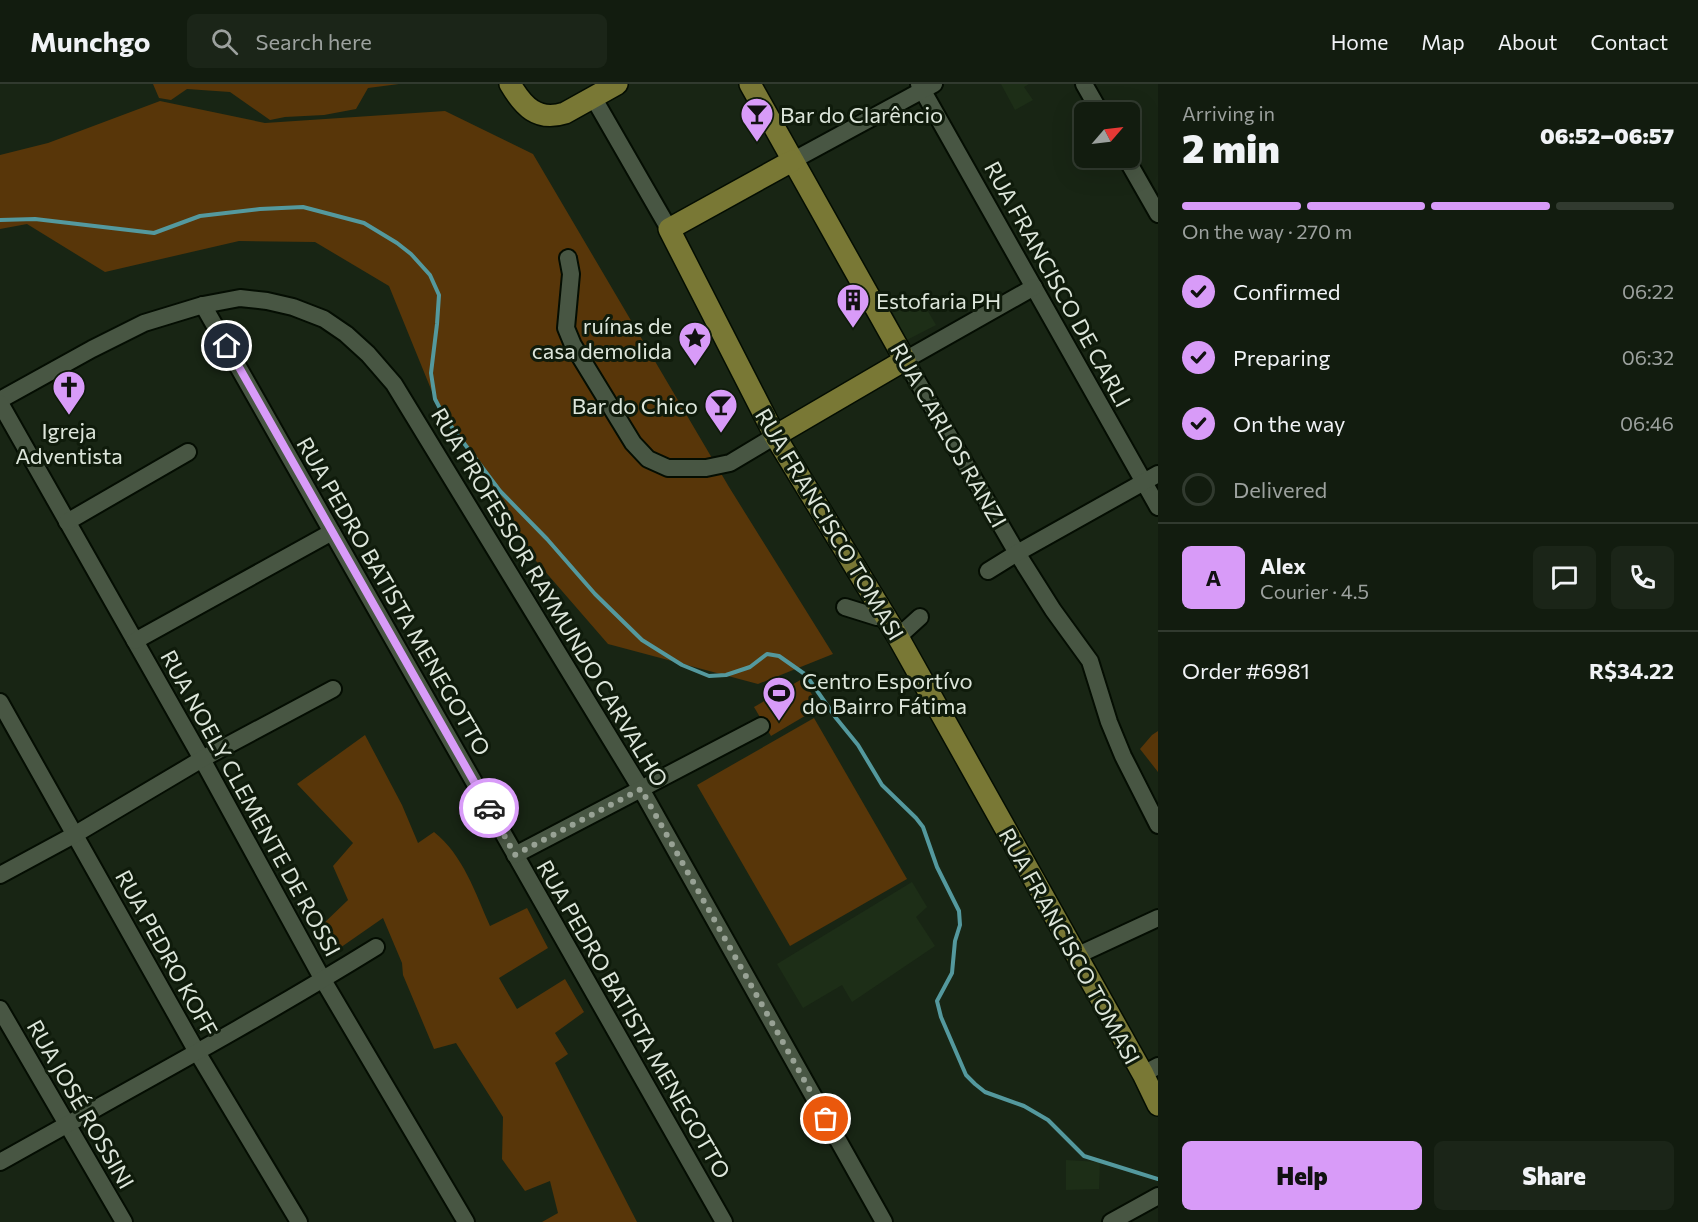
<!DOCTYPE html>
<html lang="en">
<head>
<meta charset="utf-8">
<style>
	:root { --surface:#121c0f; --page:#1b2518; --text:#f1f3f6; --muted:#9ca19e; --line:#313a2f; --accent:#d89bf8 }
	body { margin:0; font-family:Commissioner,sans-serif; background:var(--page); color:var(--text); height:100vh; display:flex; flex-direction:column; font-size:22px; white-space:nowrap }
	* { box-sizing:border-box; margin:0 }
	p { font-size:20px; color:var(--muted) }
	.icon { flex:none; width:33px; height:33px; fill:none; stroke:currentColor; stroke-width:2; stroke-linecap:round; stroke-linejoin:round }
	.map { position:relative; flex:1; overflow:hidden }
	.details { display:flex; flex-direction:column; background:var(--surface); width:540px }
	.details>* { flex:none }
	.needle { width:39px; rotate:62deg }
	.tools { position:absolute; left:1074px; top:18px; display:grid; gap:12px }
	.tools a { display:grid; place-items:center; width:66px; height:66px; border-radius:9px; background:var(--surface); box-shadow:0 6px 24px #0002,0 0 0 2px var(--line); font-size:30px }
	.pin { position:absolute; display:grid; place-items:center; width:51px; height:51px; color:#fff; margin:-26px; border:3px solid #fff; border-radius:50%; box-shadow:0 2px 6px #0007 }
	.courier { position:absolute; display:grid; place-items:center; width:60px; height:60px; margin:-30px; border:4px solid #d89bf8; border-radius:50%; background:#fff; color:#222; box-shadow:0 2px 8px #0007 }
	.head em { font-style:normal; font-weight:800 }
	.head div { display:flex; flex-direction:column-reverse }
	.head { display:flex; align-items:center; justify-content:space-between; height:102px; padding:0 24px }
	h1 { font-size:39px; font-weight:800; line-height:45px }
	.bar { display:grid; grid-template-columns:repeat(4,1fr); gap:9px 6px; align-content:center; height:72px; padding:0 24px }
	.bar i { height:8px; border-radius:4px; background:var(--line) }
	.bar .current { background:var(--accent) }
	.bar p { grid-column:span 4 }
	.line { display:flex; align-items:center; gap:15px; padding:0 24px; border-top:2px solid var(--line) }
	.line div { flex:1 }
	.round { display:grid; place-items:center; flex:none; width:63px; height:63px; border-radius:9px; background:var(--page) }
	ol { padding:0 24px; list-style:none }
	li { display:flex; align-items:center; gap:18px; height:66px }
	li p { margin-inline-start:auto }
	li .icon { padding:6px; border-radius:50%; background:var(--accent); color:#111; stroke-width:4 }
	li:last-child { color:var(--muted) }
	li i { width:33px; height:33px; border:3px solid var(--line); border-radius:50% }
	.cta { display:flex; gap:12px; margin-top:auto; padding:12px 24px }
	.cta a { flex:1; height:69px; border-radius:9px; background:var(--accent); color:#111; font-size:24px; font-weight:800; line-height:69px; text-align:center }
	.cta a+a { background:var(--page); color:var(--text) }
	header { display:flex; align-items:center; gap:36px; box-sizing:border-box; height:84px; padding:0 30px; background:var(--surface); border-bottom:2px solid var(--line) }
	header strong { font-size:28px }
	nav { display:flex; gap:33px; margin-inline-start:auto; font-size:21px }
	.search { width:420px; height:54px; background:var(--page); display:flex; align-items:center; gap:15px; box-sizing:border-box; padding:0 21px; border-radius:9px; color:var(--muted); font-size:22px }
	main { display:flex; flex:1; min-height:0 }
	.map>svg:first-child { display:block }
</style>
</head>
<body>
<header>
<strong>Munchgo</strong>
<div class="search"><svg class="icon" aria-label="search" viewBox="0 0 24 24"><circle cx="10" cy="10" r="6"/><path d="M15 15l6 6"/></svg>Search here</div>
<nav><a>Home</a><a>Map</a><a>About</a><a>Contact</a></nav>
</header>
<main>
<div class="map">
<svg width="1158" height="1138" viewBox="0 0 1158 1138">
	<rect width="100%" height="100%" fill="#182514"/>
	<g fill="#1d2e17">
		<path d="M1001 0H1029L1024 3 1033 16 1015 26Z"/>
		<path d="M919 212 936 241 907 256 892 227Z"/>
		<path d="M912 798 927 823 916 833 935 862 852 918 842 901 803 924 777 880Z"/>
		<path d="M1066 1076 1100 1078 1099 1105 1066 1106Z"/>
	</g>
	<g fill="#583609">
		<path d="M153 0H399L368 4 356 25 324 31 285 33 270 36 230 8 187 5 171 16 159 14Z"/>
		<path d="M160 17 265 39 445 27 533 70 729 403 833 570 758 600 608 560 536 477 435 315 389 202 315 158 239 157 105 188 27 140 0 145V71L48 59Z"/>
		<path d="M802 595 820 623 771 652 754 623Z"/>
		<path d="M814 634 907 795 790 862 697 701Z"/>
		<path d="M1158 647V688L1140 665 1152 651Z"/>
		<path d="M365 651 402 721 418 759 434 748C463 771 475 808 490 842L527 824 548 864 499 894 517 925 565 895 584 928 555 949 568 970 555 979 637 1138H542L558 1129 550 1097 525 1107 502 1075 503 1033 456 959 434 965 403 891 402 879 383 834 337 866 322 841 348 816 333 782 353 759 297 700Z"/>
	</g>
	<g fill="none" stroke-linecap="round" stroke-linejoin="round">
		<path stroke="#54999e" stroke-width="4" d="M0 136 35 135 154 149 200 132 260 125 303 123 364 139 397 159 411 170 430 191 439 211 437 240 431 289 435 315 445 334 500 407 547 455 595 510 642 556 682 581 709 592 726 591 750 583 767 570 779 572 806 591 836 634 858 661 882 701 916 734 923 743 937 783 959 827 960 841 955 857 952 889 937 917 941 933 966 991 975 1000 985 1008 1024 1022 1048 1036 1084 1072 1158 1095"/>
		<g stroke="#040d02" stroke-width="20">
			<g id="minor">
				<path d="M919 0 1158 423"/>
				<path d="M1084 0 1100 28"/>
				<path d="M593 13 669 145"/>
				<path d="M1126 74 1158 130"/>
				<path d="M792 77 934 0"/>
				<path d="M568 174 571 190 566 244 573 261 633 359 648 375 668 384H706L730 379 775 352"/>
				<path d="M1034 203 905 276 1017 469 1053 526 1090 577 1109 638 1123 672 1158 741"/>
				<path d="M203 221 724 1138"/>
				<path d="M0 316 92 265 144 239 203 221 240 214 267 217 293 223 324 235 346 250 368 270 394 300 641 705 884 1138"/>
				<path d="M0 319 202 675 323 896 466 1138"/>
				<path d="M67 438 188 368"/>
				<path d="M988 487 1017 469 1158 390"/>
				<path d="M845 523 877 533 887 534"/>
				<path d="M898 553 920 533"/>
				<path d="M135 557 332 448"/>
				<path d="M0 618 197 968 299 1138"/>
				<path d="M515 771 761 642"/>
				<path d="M0 791 74 751 202 675 333 605"/>
				<path d="M1076 872 1158 834"/>
				<path d="M0 925 124 1138"/>
				<path d="M1143 990 1158 982"/>
				<path d="M0 1078C126 1007 253 939 376 863"/>
				<path d="M1111 1138 1158 1112"/>
			</g>
		</g>
		<g stroke="#040d02" stroke-width="24">
			<g id="major">
				<path d="M510 0C523 22 537 38 565 29L617 0"/>
				<path d="M750 0 905 276 775 352"/>
				<path d="M792 77 669 145 775 352 898 553 1143 990 1158 1021"/>
			</g>
		</g>
		<use href="#minor" stroke="#485643" stroke-width="16"/>
		<use href="#major" stroke="#797835" stroke-width="21"/>
	</g>
	<g fill="none" stroke-linecap="round" stroke-linejoin="round">
		<path stroke="#98a295" stroke-width="6" stroke-dasharray="0 10.8" d="M489 724 515 771 641 705 826 1035"/>
		<path stroke="#d89bf8" stroke-width="8" d="M227 262 489 724"/>
	</g>
	<defs>
		<g id="bar-pin" transform="scale(1.725)"><path d="M0 17L-7.5 6A9.5 9.5 0 1 1 7.5 6Z" fill="#d89bf8" stroke="#0f1b0b"/><path d="M-6-5H6L.8 .8V4.5H3.5V6h-7V4.5H-.8V.8Z" fill="#111"/></g>
		<g id="building-pin" transform="scale(1.725)"><path d="M0 17L-7.5 6A9.5 9.5 0 1 1 7.5 6Z" fill="#d89bf8" stroke="#0f1b0b"/><path d="M-4-6H4V6H1V3H-1V6H-4ZM-2.5-4.3h1.7v1.8h-1.7ZM.8-4.3h1.7v1.8H.8ZM-2.5-1h1.7V.8h-1.7ZM.8-1h1.7V.8H.8Z" fill="#111"/></g>
		<g id="sight-pin" transform="scale(1.725)"><path d="M0 17L-7.5 6A9.5 9.5 0 1 1 7.5 6Z" fill="#d89bf8" stroke="#0f1b0b"/><path d="M0-6L1.8-2.2L6-1.7L2.9 1.2L3.7 5.4L0 3.3L-3.7 5.4L-2.9 1.2L-6-1.7L-1.8-2.2Z" fill="#111"/></g>
		<g id="church-pin" transform="scale(1.725)"><path d="M0 17L-7.5 6A9.5 9.5 0 1 1 7.5 6Z" fill="#d89bf8" stroke="#0f1b0b"/><path d="M-1.2-6h2.4v3.5h3.3v2.4h-3.3V6h-2.4V-.1h-3.3v-2.4h3.3Z" fill="#111"/></g>
		<g id="stadium-pin" transform="scale(1.725)"><path d="M0 17L-7.5 6A9.5 9.5 0 1 1 7.5 6Z" fill="#d89bf8" stroke="#0f1b0b"/><path d="M0-5a6.5 5 0 1 0 0 10a6.5 5 0 1 0 0-10ZM-3.5-1.8h7v3.6h-7Z" fill="#111"/></g>
	</defs>
	<g fill-rule="evenodd">
		<use href="#bar-pin" x="757" y="30"/>
		<use href="#building-pin" x="853" y="216"/>
		<use href="#sight-pin" x="695" y="254"/>
		<use href="#church-pin" x="69" y="303"/>
		<use href="#bar-pin" x="721" y="321"/>
		<use href="#stadium-pin" x="779" y="609"/>
	</g>
	<g text-anchor="middle" dominant-baseline="central" stroke-width="6" stroke-linejoin="round" paint-order="stroke">
		<g font-size="22" fill="#dde6db" stroke="#0f1b0b" text-anchor="start">
			<text x="780" y="30">Bar do Clarêncio</text>
			<text x="876" y="216">Estofaria PH</text>
			<text x="672" y="241" text-anchor="end">ruínas de<tspan x="672" dy="25">casa demolida</tspan></text>
			<text x="698" y="321" text-anchor="end">Bar do Chico</text>
			<text x="69" y="346" text-anchor="middle">Igreja<tspan x="69" dy="25">Adventista</tspan></text>
			<text x="802" y="596">Centro Esportívo<tspan x="802" dy="25">do Bairro Fátima</tspan></text>
		</g>
		<g font-size="22" fill="#dde6db" stroke="#0f1b0b">
			<text transform="translate(1058 200) rotate(61)">RUA FRANCISCO DE CARLI</text>
			<text transform="translate(949 351) rotate(60)">RUA CARLOS RANZI</text>
			<text transform="translate(830 440) rotate(59)">RUA FRANCISCO TOMASI</text>
			<text transform="translate(394 512) rotate(60)">RUA PEDRO BATISTA MENEGOTTO</text>
			<text transform="translate(550 513) rotate(59)">RUA PROFESSOR RAYMUNDO CARVALHO</text>
			<text transform="translate(251 719) rotate(61)">RUA NOELY CLEMENTE DE ROSSI</text>
			<text transform="translate(1070 862) rotate(61)">RUA FRANCISCO TOMASI</text>
			<text transform="translate(167 869) rotate(61)">RUA PEDRO KOFF</text>
			<text transform="translate(634 935) rotate(60)">RUA PEDRO BATISTA MENEGOTTO</text>
			<text transform="translate(81 1020) rotate(60)">RUA JOSÉ ROSSINI</text>
		</g>
	</g>
</svg>
<div class="tools">
<a><svg class="needle" viewBox="-14 -14 28 28"><path d="M0-13l5 13h-10z" fill="#e53935"/><path d="M0 13l5-13h-10z" fill="#9ca19e"/></svg></a>
</div>
<div class="pin" style="left:826px;top:1035px;background:#ea580c"><svg class="icon" aria-label="bag" viewBox="0 0 24 24"><path d="M5 8h14l-1 12H6zM9 8a3 3 0 0 1 6 0"/></svg></div>
<div class="pin" style="left:227px;top:262px;background:#1f2937"><svg class="icon" aria-label="home" viewBox="0 0 24 24"><path d="M3 11l9-7 9 7M6 9v11h12V9"/></svg></div>
<div class="courier" style="left:489px;top:724px"><svg class="icon" aria-label="car" viewBox="0 0 24 24"><path d="M5 17H2v-5l4-1 3-4h7l3 4 3 1v5h-3M9 17h6M6 11h13"/><circle cx="7" cy="17" r="2"/><circle cx="17" cy="17" r="2"/></svg></div>
</div>
<section class="details">
<div class="head"><div><h1>2 min</h1><p>Arriving in</p></div><em>06:52–06:57</em></div>
<div class="bar"><i class="current"></i><i class="current"></i><i class="current"></i><i></i><p>On the way · 270 m</p></div>
<ol>
<li><svg class="icon" aria-label="check" viewBox="0 0 24 24"><path d="M5 12l5 5 9-10"/></svg>Confirmed<p>06:22</p></li>
<li><svg class="icon" aria-label="check" viewBox="0 0 24 24"><path d="M5 12l5 5 9-10"/></svg>Preparing<p>06:32</p></li>
<li><svg class="icon" aria-label="check" viewBox="0 0 24 24"><path d="M5 12l5 5 9-10"/></svg>On the way<p>06:46</p></li>
<li><i></i>Delivered</li>
</ol>
<div class="line" style="height:108px"><b class="round" style="background:var(--accent);color:#111">A</b><div><b>Alex</b><p>Courier · 4.5</p></div><a class="round"><svg class="icon" aria-label="chat" viewBox="0 0 24 24"><path d="M4 5h16v11H9l-5 4z"/></svg></a><a class="round"><svg class="icon" aria-label="phone" viewBox="0 0 24 24"><path d="M5 4h4l2 5-3 2q2 4 5 5l2-3 5 2v4C11 20 4 13 5 4z"/></svg></a></div>
<div class="line" style="height:78px"><div>Order #6981</div><b>R$34.22</b></div>
<div class="cta"><a>Help</a><a>Share</a></div>
</section>
</main>
</body>
</html>
